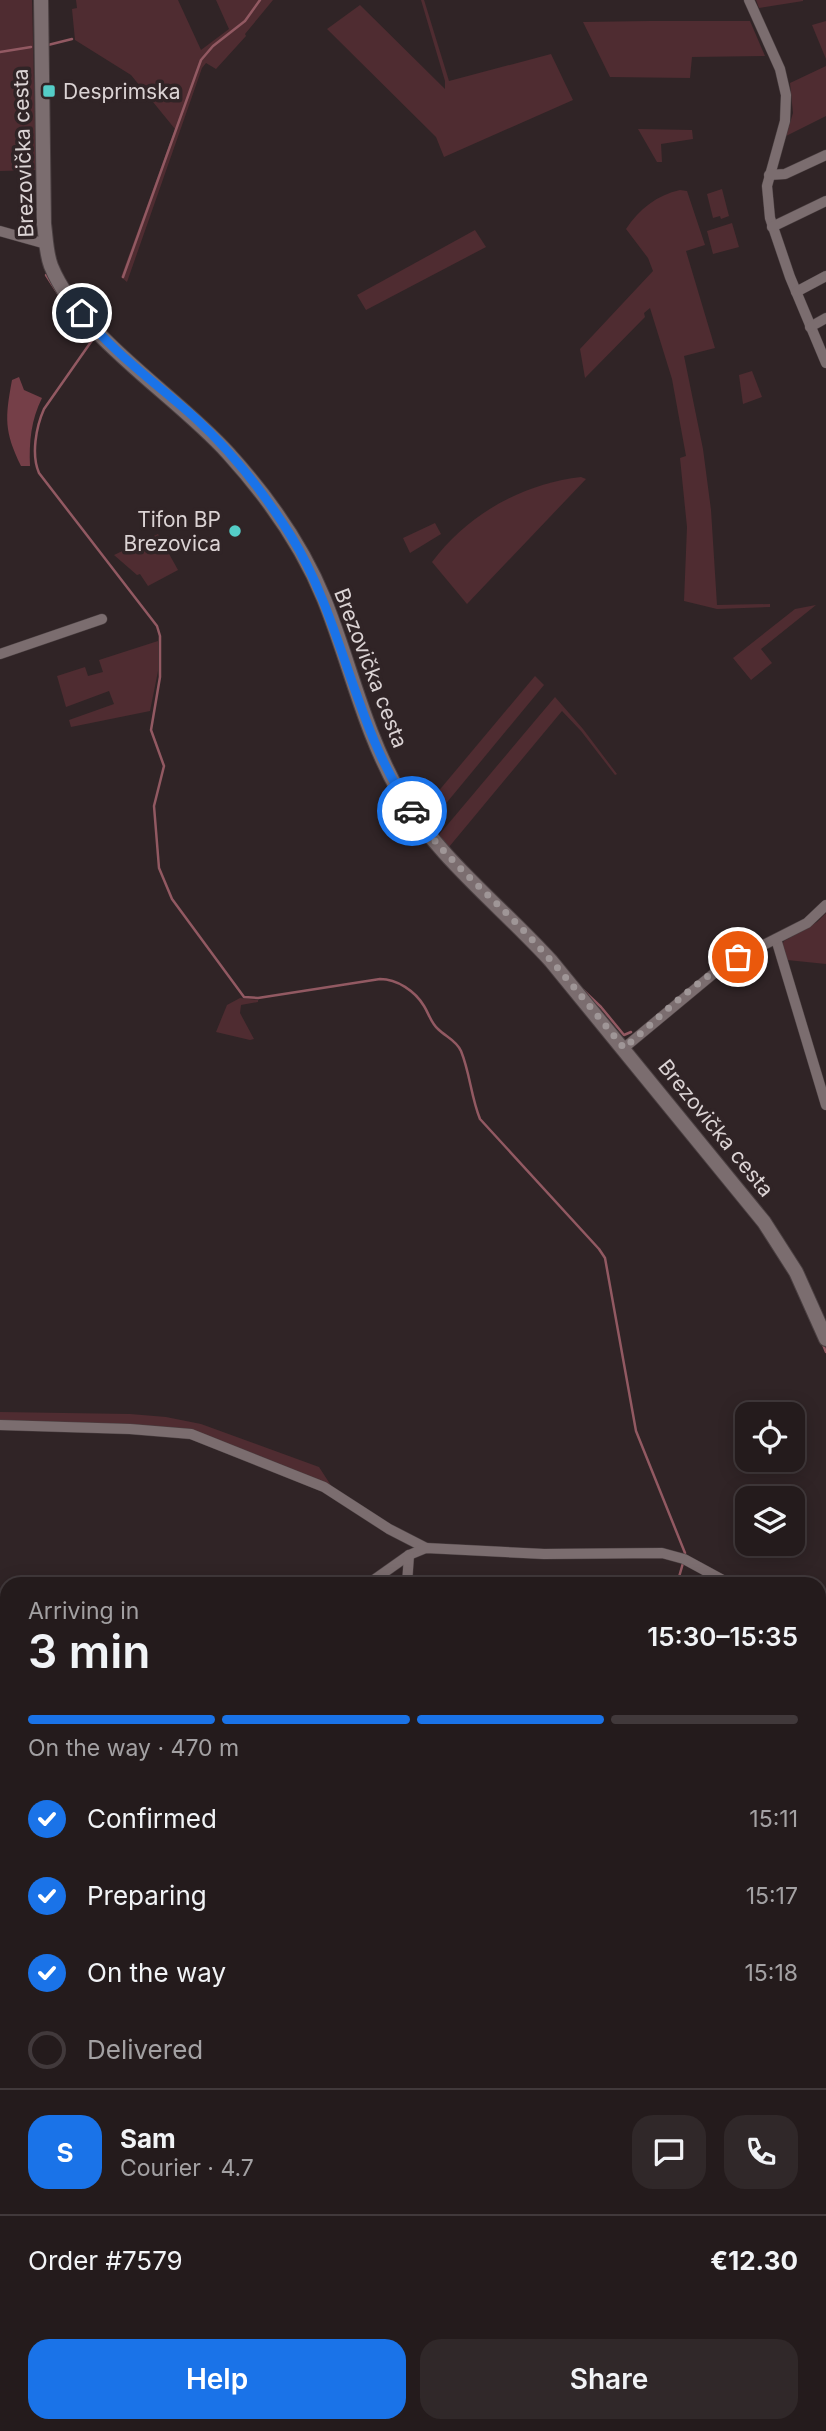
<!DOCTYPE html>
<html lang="en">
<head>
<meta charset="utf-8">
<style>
	:root { --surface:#241b1c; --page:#302829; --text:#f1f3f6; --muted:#a3a1a3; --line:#41393b; --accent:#1a73e8 }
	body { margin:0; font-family:Inter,sans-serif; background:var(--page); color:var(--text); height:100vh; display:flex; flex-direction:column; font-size:26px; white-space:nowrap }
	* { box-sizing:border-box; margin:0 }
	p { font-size:23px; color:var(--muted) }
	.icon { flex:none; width:38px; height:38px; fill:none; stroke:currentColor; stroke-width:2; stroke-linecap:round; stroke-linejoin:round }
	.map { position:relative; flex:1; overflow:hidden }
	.sheet { position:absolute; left:0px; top:1577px; width:826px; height:856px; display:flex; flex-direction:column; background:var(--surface); border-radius:21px 21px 0 0; box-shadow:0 4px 18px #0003,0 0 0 2px var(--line) }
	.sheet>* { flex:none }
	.tools { position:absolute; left:735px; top:1402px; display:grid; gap:14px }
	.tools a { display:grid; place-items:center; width:70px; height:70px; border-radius:14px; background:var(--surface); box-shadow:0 4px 18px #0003,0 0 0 2px var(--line); font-size:35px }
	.pin { position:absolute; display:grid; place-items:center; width:60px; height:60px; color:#fff; margin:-30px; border:4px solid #fff; border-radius:50%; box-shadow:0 2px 7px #0007 }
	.courier { position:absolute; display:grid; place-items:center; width:70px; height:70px; margin:-35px; border:5px solid #1a73e8; border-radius:50%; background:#fff; color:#222; box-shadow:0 2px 9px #0007 }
	.head em { font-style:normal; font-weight:600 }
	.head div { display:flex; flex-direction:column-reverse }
	.head { display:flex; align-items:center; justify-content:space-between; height:119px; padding:0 28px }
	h1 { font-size:46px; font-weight:600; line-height:52px }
	.bar { display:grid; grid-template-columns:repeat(4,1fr); gap:10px 7px; align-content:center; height:84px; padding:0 28px }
	.bar i { height:9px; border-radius:5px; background:var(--line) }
	.bar .on { background:var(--accent) }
	.bar p { grid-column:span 4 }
	.line { display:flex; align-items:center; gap:18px; padding:0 28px; border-top:2px solid var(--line) }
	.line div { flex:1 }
	.round { display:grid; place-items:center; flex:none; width:74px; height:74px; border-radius:21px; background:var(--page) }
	ol { padding:0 28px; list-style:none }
	li { display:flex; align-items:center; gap:21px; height:77px }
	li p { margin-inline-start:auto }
	li .icon { padding:7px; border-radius:50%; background:var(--accent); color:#fff; stroke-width:4 }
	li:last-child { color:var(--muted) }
	li i { width:38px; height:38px; border:4px solid var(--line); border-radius:50% }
	.action { display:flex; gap:14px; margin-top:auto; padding:14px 28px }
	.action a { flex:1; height:80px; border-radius:21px; background:var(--accent); color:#fff; font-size:28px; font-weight:600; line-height:80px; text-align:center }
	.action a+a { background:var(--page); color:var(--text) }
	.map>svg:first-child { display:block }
</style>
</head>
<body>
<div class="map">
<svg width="826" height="2431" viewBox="0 0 826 2431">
	<rect width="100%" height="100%" fill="#302426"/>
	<g fill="#4f2c31">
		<path d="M0 0H32L36 170 0 171Z"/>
		<path d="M76 0H178L201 50 229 29 216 0H273L245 34 246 36 216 69 206 63 202 68 127 282 121 277 175 129 131 75 75 40 72 9 77 8Z"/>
		<path d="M421 0H424L425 3 449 81 551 54 573 100 444 157 436 137 327 29 360 5 445 89V81Z"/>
		<path d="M756 0H803V1L759 8Z"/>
		<path d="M649 21H750L765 56 692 57 690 78 610 77 583 22Z"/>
		<path d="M826 21V59L812 25Z"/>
		<path d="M826 66V116L786 136 793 113 790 83Z"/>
		<path d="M638 129 692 130 693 139 661 144 662 162H657Z"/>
		<path d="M722 189 729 216 721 219 720 216 713 218 707 194Z"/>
		<path d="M680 190 687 191 705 245 686 251 715 348 684 356 703 449 711 510 717 605 770 604V607L717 609 684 601 687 527 680 458 686 456 672 379 650 308 644 313 645 317 585 378 580 349 653 271 648 258 626 229C639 209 657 195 680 190Z"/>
		<path d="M732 223 739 247 713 254 707 231Z"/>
		<path d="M475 230 486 247 366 310 357 295Z"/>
		<path d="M752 371 762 397 743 404 739 375Z"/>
		<path d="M581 477 586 479 467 604 432 562C468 514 522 484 581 477Z"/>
		<path d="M435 523 441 534 410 553 403 538Z"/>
		<path d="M158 534 178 570 148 586 140 574 137 575 114 555Z"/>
		<path d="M816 605 761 649 772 663 751 680 733 658 795 609Z"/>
		<path d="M158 641V671L150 711 71 727 69 720 114 704 109 691 66 707 57 676 85 667 88 676 103 672 99 660Z"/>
		<path d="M535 676 544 685 429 824 421 812Z"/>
		<path d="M555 697 583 729 617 774 615 775 581 731 562 711 449 847 438 836Z"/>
		<path d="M826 913V964L787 960 782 945 784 941 817 922Z"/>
		<path d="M240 998 258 1000V1002L241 1005 240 1013 254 1039 250 1040 216 1032 227 1005Z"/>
		<path d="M0 1412 130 1414 166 1417 201 1424 319 1467 332 1487 209 1438 0 1422Z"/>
		<path d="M0 2196 7 2215V2307L0 2310Z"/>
		<path d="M826 2239V2295L819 2298V2242Z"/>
		<path d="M0 2347 7 2360V2426H43L46 2431H0Z"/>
	</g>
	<g fill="#753f48">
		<path d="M19 377 24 390 42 398C31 420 29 442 30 466H21C4 431 5 418 12 380Z"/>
		<path d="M826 2001V2033L819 2034V2002Z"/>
		<path d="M826 2310V2431H789L790 2426H819V2318L820 2312Z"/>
	</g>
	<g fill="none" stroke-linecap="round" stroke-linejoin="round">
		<g stroke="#925962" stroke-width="2.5">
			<path d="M48 45 72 39"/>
			<path d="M0 52 31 47"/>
			<path d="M46 275 59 295"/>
			<path d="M123 277 201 60 213 46 245 21 260 0"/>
			<path d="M82 326 93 339 44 409C36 427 31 455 39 473L157 626 160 636V677L151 730 164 766 154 806 159 868 172 899 244 997 258 998 380 979C397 979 415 991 424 1006 429 1014 431 1023 438 1029 446 1037 456 1040 461 1051 470 1073 471 1097 480 1119L599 1249 605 1258 636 1431 685 1553"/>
			<path d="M583 990 601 1007 624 1035 631 1032"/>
			<path d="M822 1342 826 1352"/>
			<path d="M677 1584 683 1563"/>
			<path d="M0 2314 7 2311"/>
			<path d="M589 2431 591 2426"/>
		</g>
		<g stroke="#4b4042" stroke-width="11">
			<g id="street">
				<path d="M749 0 780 69 786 95 785 121 767 186 770 218 790 277 826 363"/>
				<path d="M769 175 785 174 826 155"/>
				<path d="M772 227 826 201"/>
				<path d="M0 231 46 244"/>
				<path d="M796 292 826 276"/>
				<path d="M810 327 826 318"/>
				<path d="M0 654 102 619"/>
				<path d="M776 939 826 1105"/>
				<path d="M624 1048 724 965 807 923 826 905"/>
				<path d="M0 1425 130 1429 191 1434 324 1487 389 1529 426 1548"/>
				<path d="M368 1584 409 1555 426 1548 544 1554 662 1553 684 1559 730 1584"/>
				<path d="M407 1584 409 1555"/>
				<path d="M819 1616 826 1617"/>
				<path d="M0 1739 7 1737"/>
				<path d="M819 2301 826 2298"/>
				<path d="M332 2431 340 2426"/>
			</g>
		</g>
		<g stroke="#4b4042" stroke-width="16">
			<path id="secondary" d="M41 0 44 224C46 238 46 253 51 266 80 337 176 395 228 453 267 496 302 545 324 599 350 663 364 731 399 792 438 858 500 905 551 961L764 1222 796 1272 826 1339"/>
		</g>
		<use href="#street" stroke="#7b6d6f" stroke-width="10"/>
		<use href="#secondary" stroke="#7b6d6f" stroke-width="14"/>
	</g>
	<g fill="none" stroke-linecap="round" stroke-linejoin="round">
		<path stroke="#9f9697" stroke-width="7" stroke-dasharray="0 12.6" d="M412 811C444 858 487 892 526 933 560 969 592 1009 624 1048 660 1017 696 980 738 957"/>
		<path stroke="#1a73e8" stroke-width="9" d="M82 313C113 353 156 383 194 417 231 451 264 493 291 536 344 622 354 728 412 811"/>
	</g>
	<g fill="#54cdc7" stroke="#302426" stroke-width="2.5">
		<rect x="42" y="84" width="14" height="14" rx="3.5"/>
		<circle cx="235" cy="531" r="7"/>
	</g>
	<g text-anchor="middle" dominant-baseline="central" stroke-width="7" stroke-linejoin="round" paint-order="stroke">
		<g font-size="21" fill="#dbd3d4" stroke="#302426" text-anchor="start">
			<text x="63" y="91">Desprimska</text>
			<text x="221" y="519" text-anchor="end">Tifon BP<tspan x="221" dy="24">Brezovica</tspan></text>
		</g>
		<g font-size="21" fill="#dbd3d4" stroke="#302426">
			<text transform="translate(23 153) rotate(-92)">Brezovička cesta</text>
			<text transform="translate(371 668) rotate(69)">Brezovička cesta</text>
			<text transform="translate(716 1128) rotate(51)">Brezovička cesta</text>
		</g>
	</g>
</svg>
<div class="tools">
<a><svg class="icon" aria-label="locate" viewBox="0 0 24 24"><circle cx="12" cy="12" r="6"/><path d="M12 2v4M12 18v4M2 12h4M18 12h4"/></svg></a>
<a><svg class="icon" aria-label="layers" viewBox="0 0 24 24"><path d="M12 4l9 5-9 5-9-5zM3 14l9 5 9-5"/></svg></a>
</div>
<div class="pin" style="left:738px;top:957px;background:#ea580c"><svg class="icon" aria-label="bag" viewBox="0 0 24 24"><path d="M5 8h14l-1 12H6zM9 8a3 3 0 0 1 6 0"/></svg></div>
<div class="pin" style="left:82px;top:313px;background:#1f2937"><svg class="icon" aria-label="home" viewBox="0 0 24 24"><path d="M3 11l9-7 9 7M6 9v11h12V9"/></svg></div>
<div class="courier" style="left:412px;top:811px"><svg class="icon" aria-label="car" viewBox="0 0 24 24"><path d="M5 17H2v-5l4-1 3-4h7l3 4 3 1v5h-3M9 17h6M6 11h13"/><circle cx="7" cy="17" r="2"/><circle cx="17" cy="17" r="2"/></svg></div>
<section class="sheet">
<div class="head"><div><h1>3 min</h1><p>Arriving in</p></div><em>15:30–15:35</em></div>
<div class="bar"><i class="on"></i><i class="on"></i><i class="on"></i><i></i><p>On the way · 470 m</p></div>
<ol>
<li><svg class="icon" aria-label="check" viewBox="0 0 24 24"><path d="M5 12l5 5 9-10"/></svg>Confirmed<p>15:11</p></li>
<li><svg class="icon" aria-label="check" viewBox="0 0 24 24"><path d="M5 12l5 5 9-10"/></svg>Preparing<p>15:17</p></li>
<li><svg class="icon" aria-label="check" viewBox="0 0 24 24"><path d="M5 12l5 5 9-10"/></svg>On the way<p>15:18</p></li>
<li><i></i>Delivered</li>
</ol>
<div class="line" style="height:126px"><b class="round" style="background:var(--accent);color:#fff">S</b><div><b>Sam</b><p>Courier · 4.7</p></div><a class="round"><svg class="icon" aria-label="chat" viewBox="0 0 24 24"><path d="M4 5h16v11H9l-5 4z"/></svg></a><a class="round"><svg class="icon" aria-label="phone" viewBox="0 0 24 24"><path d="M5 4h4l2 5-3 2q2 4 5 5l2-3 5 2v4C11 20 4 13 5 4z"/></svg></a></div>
<div class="line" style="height:91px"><div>Order #7579</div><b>€12.30</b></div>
<div class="action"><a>Help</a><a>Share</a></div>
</section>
</div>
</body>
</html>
